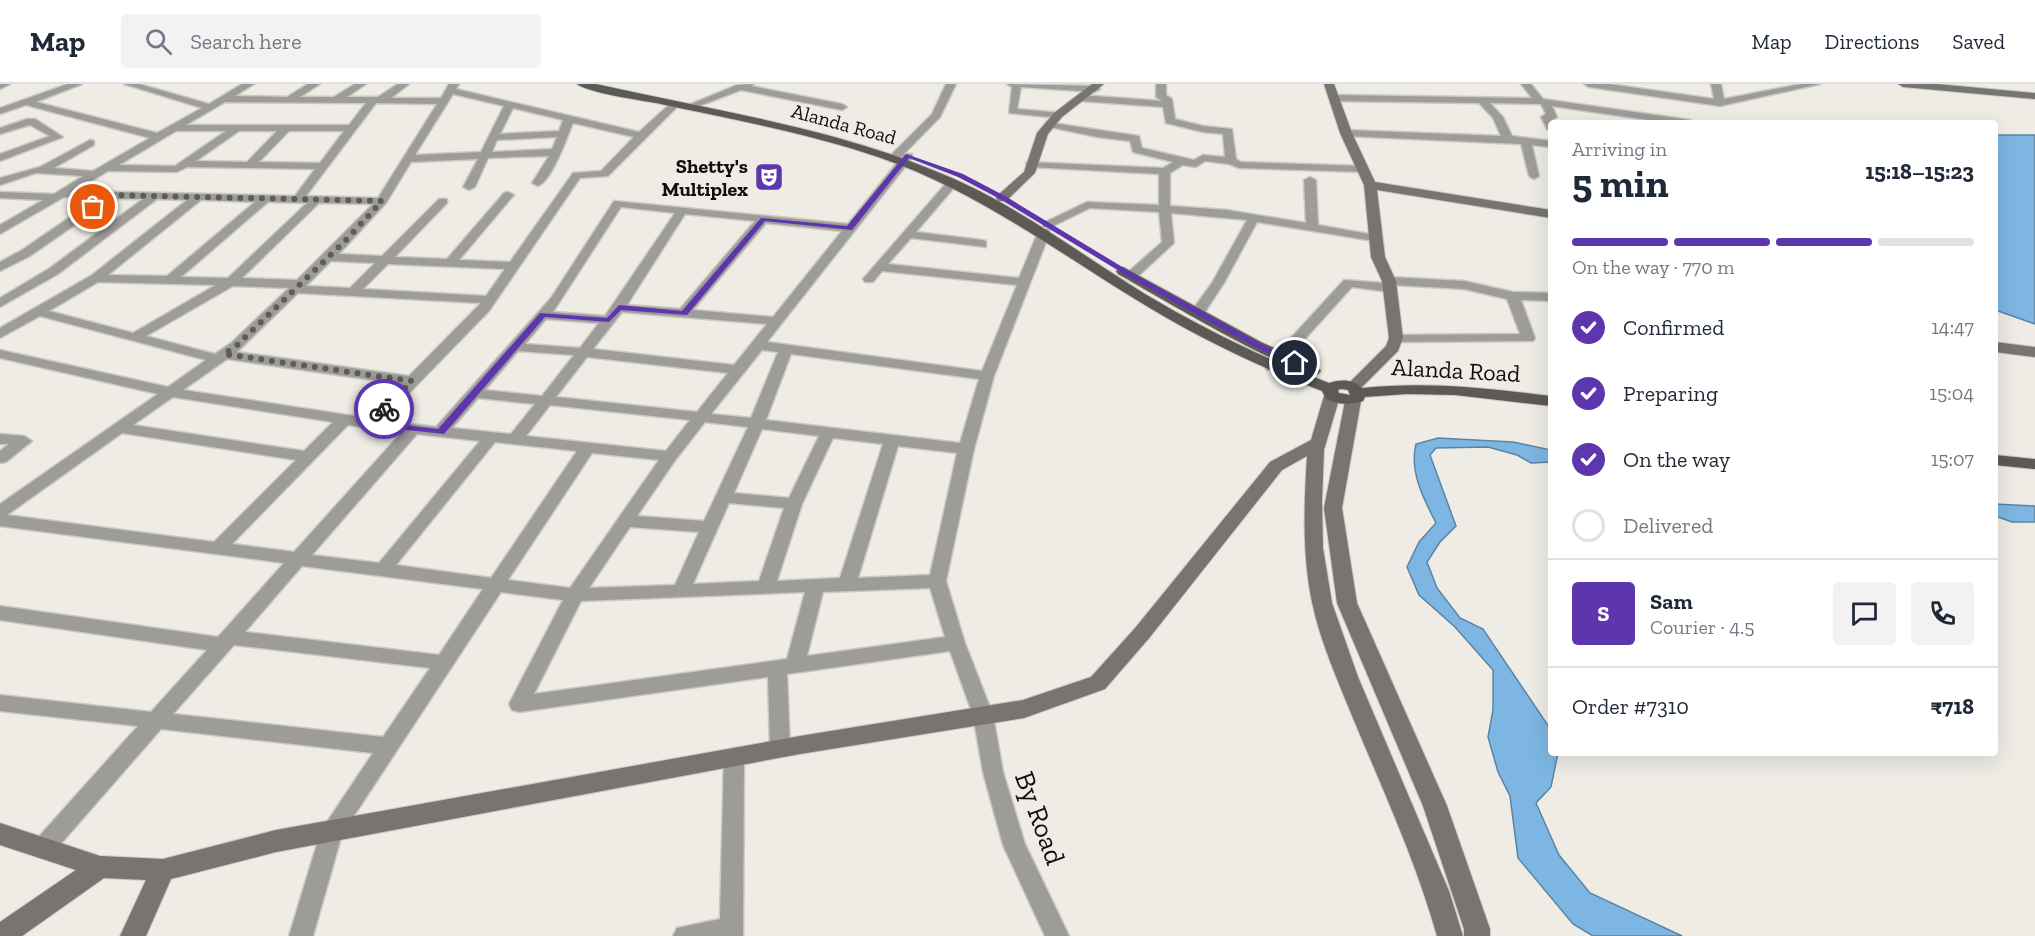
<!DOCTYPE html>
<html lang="en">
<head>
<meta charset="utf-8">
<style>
	:root { --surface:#fff; --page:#f2f2f3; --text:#1f2937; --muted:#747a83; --line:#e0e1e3; --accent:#5d36ae }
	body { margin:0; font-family:"Zilla Slab",serif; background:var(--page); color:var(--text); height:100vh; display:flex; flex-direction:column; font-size:22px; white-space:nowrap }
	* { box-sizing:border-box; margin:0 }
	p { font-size:20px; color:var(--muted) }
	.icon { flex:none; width:33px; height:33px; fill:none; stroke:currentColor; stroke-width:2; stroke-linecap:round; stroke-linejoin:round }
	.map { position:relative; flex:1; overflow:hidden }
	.side { position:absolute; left:1548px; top:36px; width:450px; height:636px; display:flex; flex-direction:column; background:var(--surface); border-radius:6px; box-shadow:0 6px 24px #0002 }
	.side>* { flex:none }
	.pin { position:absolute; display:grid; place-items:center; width:51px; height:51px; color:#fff; margin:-26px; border:3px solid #fff; border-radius:50%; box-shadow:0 2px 6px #0007 }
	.courier { position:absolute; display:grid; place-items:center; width:60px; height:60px; margin:-30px; border:4px solid #5d36ae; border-radius:50%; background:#fff; color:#222; box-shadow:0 2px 8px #0007 }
	.headline em { font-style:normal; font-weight:700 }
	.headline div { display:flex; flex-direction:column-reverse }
	.headline { display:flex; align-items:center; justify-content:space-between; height:102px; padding:0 24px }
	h1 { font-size:39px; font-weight:700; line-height:45px }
	.bar { display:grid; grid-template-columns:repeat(4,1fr); gap:9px 6px; align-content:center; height:72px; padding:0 24px }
	.bar i { height:8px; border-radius:4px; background:var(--line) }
	.bar .selected { background:var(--accent) }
	.bar p { grid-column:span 4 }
	.line { display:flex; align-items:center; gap:15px; padding:0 24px; border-top:2px solid var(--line) }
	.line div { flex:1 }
	.round { display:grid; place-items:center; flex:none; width:63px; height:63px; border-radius:6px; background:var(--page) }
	ol { padding:0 24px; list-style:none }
	li { display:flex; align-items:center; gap:18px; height:66px }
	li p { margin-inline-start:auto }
	li .icon { padding:6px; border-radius:50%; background:var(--accent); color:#fff; stroke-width:4 }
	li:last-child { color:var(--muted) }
	li i { width:33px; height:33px; border:3px solid var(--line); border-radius:50% }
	header { display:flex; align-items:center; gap:36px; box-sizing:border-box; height:84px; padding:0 30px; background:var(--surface); border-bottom:2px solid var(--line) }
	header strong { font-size:28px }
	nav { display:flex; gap:33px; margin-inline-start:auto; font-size:21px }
	.search { width:420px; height:54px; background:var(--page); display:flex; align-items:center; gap:15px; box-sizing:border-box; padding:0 21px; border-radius:6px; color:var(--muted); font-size:22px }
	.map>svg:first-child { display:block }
</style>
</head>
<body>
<header>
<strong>Map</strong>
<div class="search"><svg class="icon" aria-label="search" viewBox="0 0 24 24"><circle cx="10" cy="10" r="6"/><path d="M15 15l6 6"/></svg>Search here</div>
<nav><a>Map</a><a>Directions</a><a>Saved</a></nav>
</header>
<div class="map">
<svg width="2035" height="852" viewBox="0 0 2035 852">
	<rect width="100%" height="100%" fill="#eeece5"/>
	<g fill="#7db6e3" stroke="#5c84a2" stroke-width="1.5">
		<path d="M1995 51H2035V240L1995 226Z"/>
		<path d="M1438 354 1513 358 1551 366V378L1531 379 1517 371 1488 363 1436 364 1430 371 1456 442 1440 458 1427 478 1437 504 1460 534 1483 545 1551 646V669H1558L1551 703 1536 719 1559 771 1590 809 1682 852H1593L1573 840 1518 774 1510 712 1498 688 1488 653 1493 626V586L1455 543 1419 511 1407 483 1419 458 1436 439C1424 416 1409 387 1416 360Z"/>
		<path d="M1995 420 2035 422V438H2012L1995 432Z"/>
	</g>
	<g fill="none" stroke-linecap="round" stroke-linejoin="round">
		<g stroke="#cac9c2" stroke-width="3">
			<g id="street">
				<path d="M0 0H10L0 5Z"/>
				<path d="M68 0H82L36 18 157 49 202 24 124 0H139L209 20 242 0H254L235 12 287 13 308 0H320L300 13H334L355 0H366L347 13H378L398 0H409L391 14H441L449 0H459L456 5 639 48 671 19H677V23L608 92 580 94 489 227 382 337H386L436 343 551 214 614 117 848 140 904 70H912V74L767 258 982 287 1017 201 882 187 873 198H865L863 195 948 97 952 96 958 99 916 148 982 156 986 157V163L911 154 888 180 1019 194 1038 148 1040 145H1048L1050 148 994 292 974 365 946 497 965 559 993 631 1003 688 1025 760 1069 852H1045L1003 761 983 688 973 631 950 567 787 590 790 664 787 670 780 672 773 670 770 664 768 593 519 628 512 626 509 620 563 516 501 508 342 750 313 852H289L321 747 373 669 161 645 51 771 43 774 35 771 32 764 35 757 138 642 0 627V611L151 628 207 566 0 536V522L218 553 284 479 0 442V420L158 310 0 274V266L168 303 206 276 40 232 0 254V244L92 191 187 116 157 115 58 190 0 223V214L50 184 143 115H112L30 172 0 187V178L22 166 98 114 64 113 0 150V141L43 116 0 114V108L54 110 83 92 36 89 0 101V94L40 83 90 56 94 57V61L54 84 93 87 150 54 26 21 0 30V24ZM453 10 504 22 481 68 415 71ZM225 18 366 19 349 41H186ZM376 19 437 20 378 114 306 112ZM513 24 563 36 559 47 500 50ZM573 39 634 53 601 87 573 89 510 178 459 176 512 113 514 111 508 108 504 109 447 175 395 173 447 119V115H439L382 172 339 170 386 119 411 78 478 75 463 103 469 106 475 103 488 74 549 72 532 99 538 102C552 97 567 53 573 39ZM176 47H226L175 82 119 81ZM239 47H277L247 78 196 77ZM289 47H344L320 79 259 78ZM557 53 552 65 492 68 497 56ZM187 83 315 85 295 112 75 107 108 87 177 88ZM201 116 255 118 167 192 108 191ZM268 118 307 119 228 194 181 193ZM319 119 373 120 297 196 242 194ZM621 123 675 129 605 232 553 228ZM685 130 755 137 680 225 627 221ZM766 139 842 147 773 233 693 226ZM331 177 375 179 350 204 306 202ZM388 180 505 185 486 212 363 205ZM98 198 216 201 133 249 49 227ZM233 202 289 204 231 259 215 270 146 252ZM298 209 481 219 409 292 237 268ZM622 228 767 240 734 281 593 265ZM546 235 599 239 580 264 525 260ZM762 266 778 268 751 334 711 330ZM518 267 574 271 542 312 485 306ZM791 270 979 295 960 359 766 336ZM587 273 728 289 697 328 556 313ZM227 275 401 300 367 334 183 306ZM173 313 333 338 304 367 133 341ZM478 314 535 320 511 350 452 344ZM550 321 690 336 666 367 526 352ZM705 338 748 343 704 437 637 432 676 375ZM348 341 402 348 294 468 232 460ZM762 345 819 352 789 414 734 409ZM122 349 296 376 214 458 7 431ZM417 350 480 357 379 479 312 471ZM833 354 883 360 840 494 777 497 802 420ZM495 358 577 367 491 494 396 481ZM898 362 957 369 930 491 858 494ZM592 369 659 376 570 504 508 496ZM729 419 784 424 759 497 693 500ZM630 443 699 448 675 501 589 504ZM302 482 483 505 439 571 245 548ZM930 504 945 553 807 572 823 508ZM805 508 787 575 534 610 581 517ZM234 561 430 584 383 653 173 630Z"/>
				<path d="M754 0 751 2 842 20 847 23 842 26 741 6 699 22 691 20 737 1Z"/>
				<path d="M946 0H956L940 33 897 77H889V73L932 30Z"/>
				<path d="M1007 0 1095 2 1100 5 1095 8 1021 3 1017 25 1062 29 1063 31 1058 34 1009 29 1012 3Z"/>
				<path d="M1156 0H1166V11L1172 15 1175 35 1203 42 1232 45 1236 75 1241 78 1363 82 1368 85 1363 88 1239 84 1229 80 1205 77 1196 83 1183 81 1170 89V122L1227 126 1306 139 1304 96 1310 93 1316 96 1318 141 1380 152V158L1257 138 1224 199 1203 231 1198 232 1191 228 1212 199 1247 136 1171 129 1174 159 1135 195H1127L1125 192 1127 189 1162 158 1159 128 1090 124 1051 143H1043V139L1087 118 1159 121V90L1031 83 1026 80 1027 78 1163 84 1173 78 1133 68 1130 57 1097 53 1050 43 1046 42V38L1139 52 1142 64 1194 76 1203 71 1225 73 1223 50 1203 48 1166 39 1163 23 1081 17 1076 14 1081 11 1162 17 1156 13Z"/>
				<path d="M1521 0H1531L1543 15 1690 36 1695 39H1669L1552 22 1557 33 1552 36 1554 39H1551V46L1547 45 1541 33 1546 30 1541 20 1490 19 1503 33 1512 52 1551 57V63L1532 61 1539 92 1534 95 1529 92 1521 60 1346 52 1341 49 1346 46 1501 52 1493 34 1479 19 1334 17 1329 14 1334 11 1532 14Z"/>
				<path d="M1584 0H1609L1714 15 1711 0H1721L1724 15 1801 0H1820L1720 22 1589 3Z"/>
				<path d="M27 35H35L63 53 0 77V70L50 52 30 41 0 50V44Z"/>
				<path d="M1389 193 1464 197 1513 208 1551 209V217L1521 216 1535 254 1533 257 1396 258 1389 254 1391 251 1520 250 1507 215 1464 205 1394 201 1396 204 1390 208 1352 203 1277 286H1267L1265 283 1267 280 1344 196 1384 199 1385 194Z"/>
				<path d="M0 350 24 352 32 357 6 378 0 379V367L9 360H0Z"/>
				<path d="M734 664 741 667 744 673 743 852H673L677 844 720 835 724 673 727 667Z"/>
			</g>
		</g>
		<g stroke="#cac9c2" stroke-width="2">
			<g id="secondary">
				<path d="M1092 0H1104L1062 33 1048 50 1035 89 1006 117H998L996 114 998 111 1024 88 1037 49 1054 29Z"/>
				<path d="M1324 0H1334L1352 49 1375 98 1551 126V134L1377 106 1385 173 1396 197 1403 254 1398 267 1359 306 1353 308 1345 303 1386 262 1389 254 1382 197 1371 173 1364 101 1340 49Z"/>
				<path d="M1898 0H1937L2035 9V15L1903 3Z"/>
				<path d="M1995 258 2035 263V273L1995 268Z"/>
				<path d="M1332 307 1340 312 1324 366 1322 417 1323 464 1332 519 1358 593 1449 807 1463 852H1437C1416 777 1383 706 1353 634 1338 597 1320 557 1312 518 1302 470 1304 421 1307 372L1282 386 1150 553 1105 605 1024 634 800 670 276 768 171 795 146 852H120L146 796 104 794 22 852H0V838L76 786 0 761V739L100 772 163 775 276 746 800 652 1023 616 1091 593 1136 543 1270 378 1311 356 1324 312Z"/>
				<path d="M1353 312 1361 317 1342 424 1357 519 1447 722 1490 845V852H1464V845L1423 722 1337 519 1324 424 1345 317Z"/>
			</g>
		</g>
		<g stroke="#cac9c2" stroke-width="2">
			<g id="primary">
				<path d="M577 0H596C719 28 847 45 963 99 1027 129 1085 173 1145 210 1204 245 1265 275 1329 299 1340 295 1354 295 1362 304 1426 297 1488 304 1551 312V322L1455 311 1407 310 1365 313 1363 317C1348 321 1341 321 1326 315L1322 307C1257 282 1194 252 1135 215 1052 164 974 106 881 74 808 49 731 35 656 19 639 16 588 9 577 0ZM1341 305 1348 306 1350 311 1339 309 1338 306Z"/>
				<path d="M1123 183 1261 258 1318 284 1321 287 1318 290C1297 296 1147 206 1118 190L1116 187Z"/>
				<path d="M1995 371 2035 375V385L1995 381Z"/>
			</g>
		</g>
		<use href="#street" fill="#9d9c99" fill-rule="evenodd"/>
		<use href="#secondary" fill="#787571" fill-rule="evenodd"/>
		<use href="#primary" fill="#5d5a56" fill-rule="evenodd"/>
	</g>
	<path fill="#5d36ae" d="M906 70 963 90 1005 112 1134 190 1259 259 1300 279 1292 280 1253 262 1129 193 1000 115 958 93 909 74 852 146 765 137 687 231 621 226 609 238 545 233 444 350 370 342 365 340 384 322 389 325 377 338 438 345 540 229 607 234 619 221 682 227 761 134 847 142Z"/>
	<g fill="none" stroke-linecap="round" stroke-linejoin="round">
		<path stroke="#5e5c58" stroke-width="6" stroke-dasharray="0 10.8" d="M93 123 110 111 382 117 344 158 236 262 224 270 412 297 384 325"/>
	</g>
	<defs>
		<g id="theatre-square" transform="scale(1.5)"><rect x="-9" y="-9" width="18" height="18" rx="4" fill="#5d36ae" stroke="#eeece5"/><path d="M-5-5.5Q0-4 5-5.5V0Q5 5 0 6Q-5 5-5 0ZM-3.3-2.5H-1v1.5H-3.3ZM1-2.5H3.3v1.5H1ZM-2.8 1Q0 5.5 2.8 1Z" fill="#fff"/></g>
	</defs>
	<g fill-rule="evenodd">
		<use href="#theatre-square" x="769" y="93"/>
	</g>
	<g text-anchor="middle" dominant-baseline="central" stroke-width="6" stroke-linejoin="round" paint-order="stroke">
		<g font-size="20" fill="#100f0c" stroke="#eeece5">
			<text transform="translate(844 40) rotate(15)">Alanda Road</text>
		</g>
		<g font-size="20" font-weight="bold" fill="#100f0c" stroke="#eeece5" text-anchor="end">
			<text x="748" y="82">Shetty's<tspan x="748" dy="23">Multiplex</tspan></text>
		</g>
		<g font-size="24" fill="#100f0c" stroke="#eeece5">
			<text transform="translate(1456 286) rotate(3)">Alanda Road</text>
		</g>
		<g font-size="28" fill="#100f0c" stroke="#eeece5">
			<text transform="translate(1040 734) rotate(70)">By Road</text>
		</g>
	</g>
</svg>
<div class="pin" style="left:93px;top:123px;background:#ea580c"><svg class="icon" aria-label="bag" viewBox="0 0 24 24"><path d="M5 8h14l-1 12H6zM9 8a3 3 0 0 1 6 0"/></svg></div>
<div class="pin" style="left:1295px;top:279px;background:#1f2937"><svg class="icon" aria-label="home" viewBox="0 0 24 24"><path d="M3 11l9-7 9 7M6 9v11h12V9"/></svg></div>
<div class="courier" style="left:384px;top:325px"><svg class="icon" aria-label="bike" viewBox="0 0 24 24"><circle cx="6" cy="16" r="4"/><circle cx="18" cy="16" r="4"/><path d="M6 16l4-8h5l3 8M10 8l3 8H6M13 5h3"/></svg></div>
<section class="side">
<div class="headline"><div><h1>5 min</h1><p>Arriving in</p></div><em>15:18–15:23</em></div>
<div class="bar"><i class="selected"></i><i class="selected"></i><i class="selected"></i><i></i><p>On the way · 770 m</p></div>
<ol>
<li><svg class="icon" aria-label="check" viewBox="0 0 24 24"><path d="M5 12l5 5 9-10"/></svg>Confirmed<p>14:47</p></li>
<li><svg class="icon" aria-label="check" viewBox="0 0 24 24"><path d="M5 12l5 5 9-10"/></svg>Preparing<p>15:04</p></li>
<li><svg class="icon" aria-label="check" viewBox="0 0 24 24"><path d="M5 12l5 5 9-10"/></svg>On the way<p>15:07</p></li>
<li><i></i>Delivered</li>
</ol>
<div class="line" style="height:108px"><b class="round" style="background:var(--accent);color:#fff">S</b><div><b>Sam</b><p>Courier · 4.5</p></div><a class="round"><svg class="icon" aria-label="chat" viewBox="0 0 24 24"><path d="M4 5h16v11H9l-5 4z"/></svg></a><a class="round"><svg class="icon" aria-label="phone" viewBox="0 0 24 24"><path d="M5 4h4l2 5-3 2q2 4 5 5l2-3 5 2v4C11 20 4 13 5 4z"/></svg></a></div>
<div class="line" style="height:78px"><div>Order #7310</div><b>₹718</b></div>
</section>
</div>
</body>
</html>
